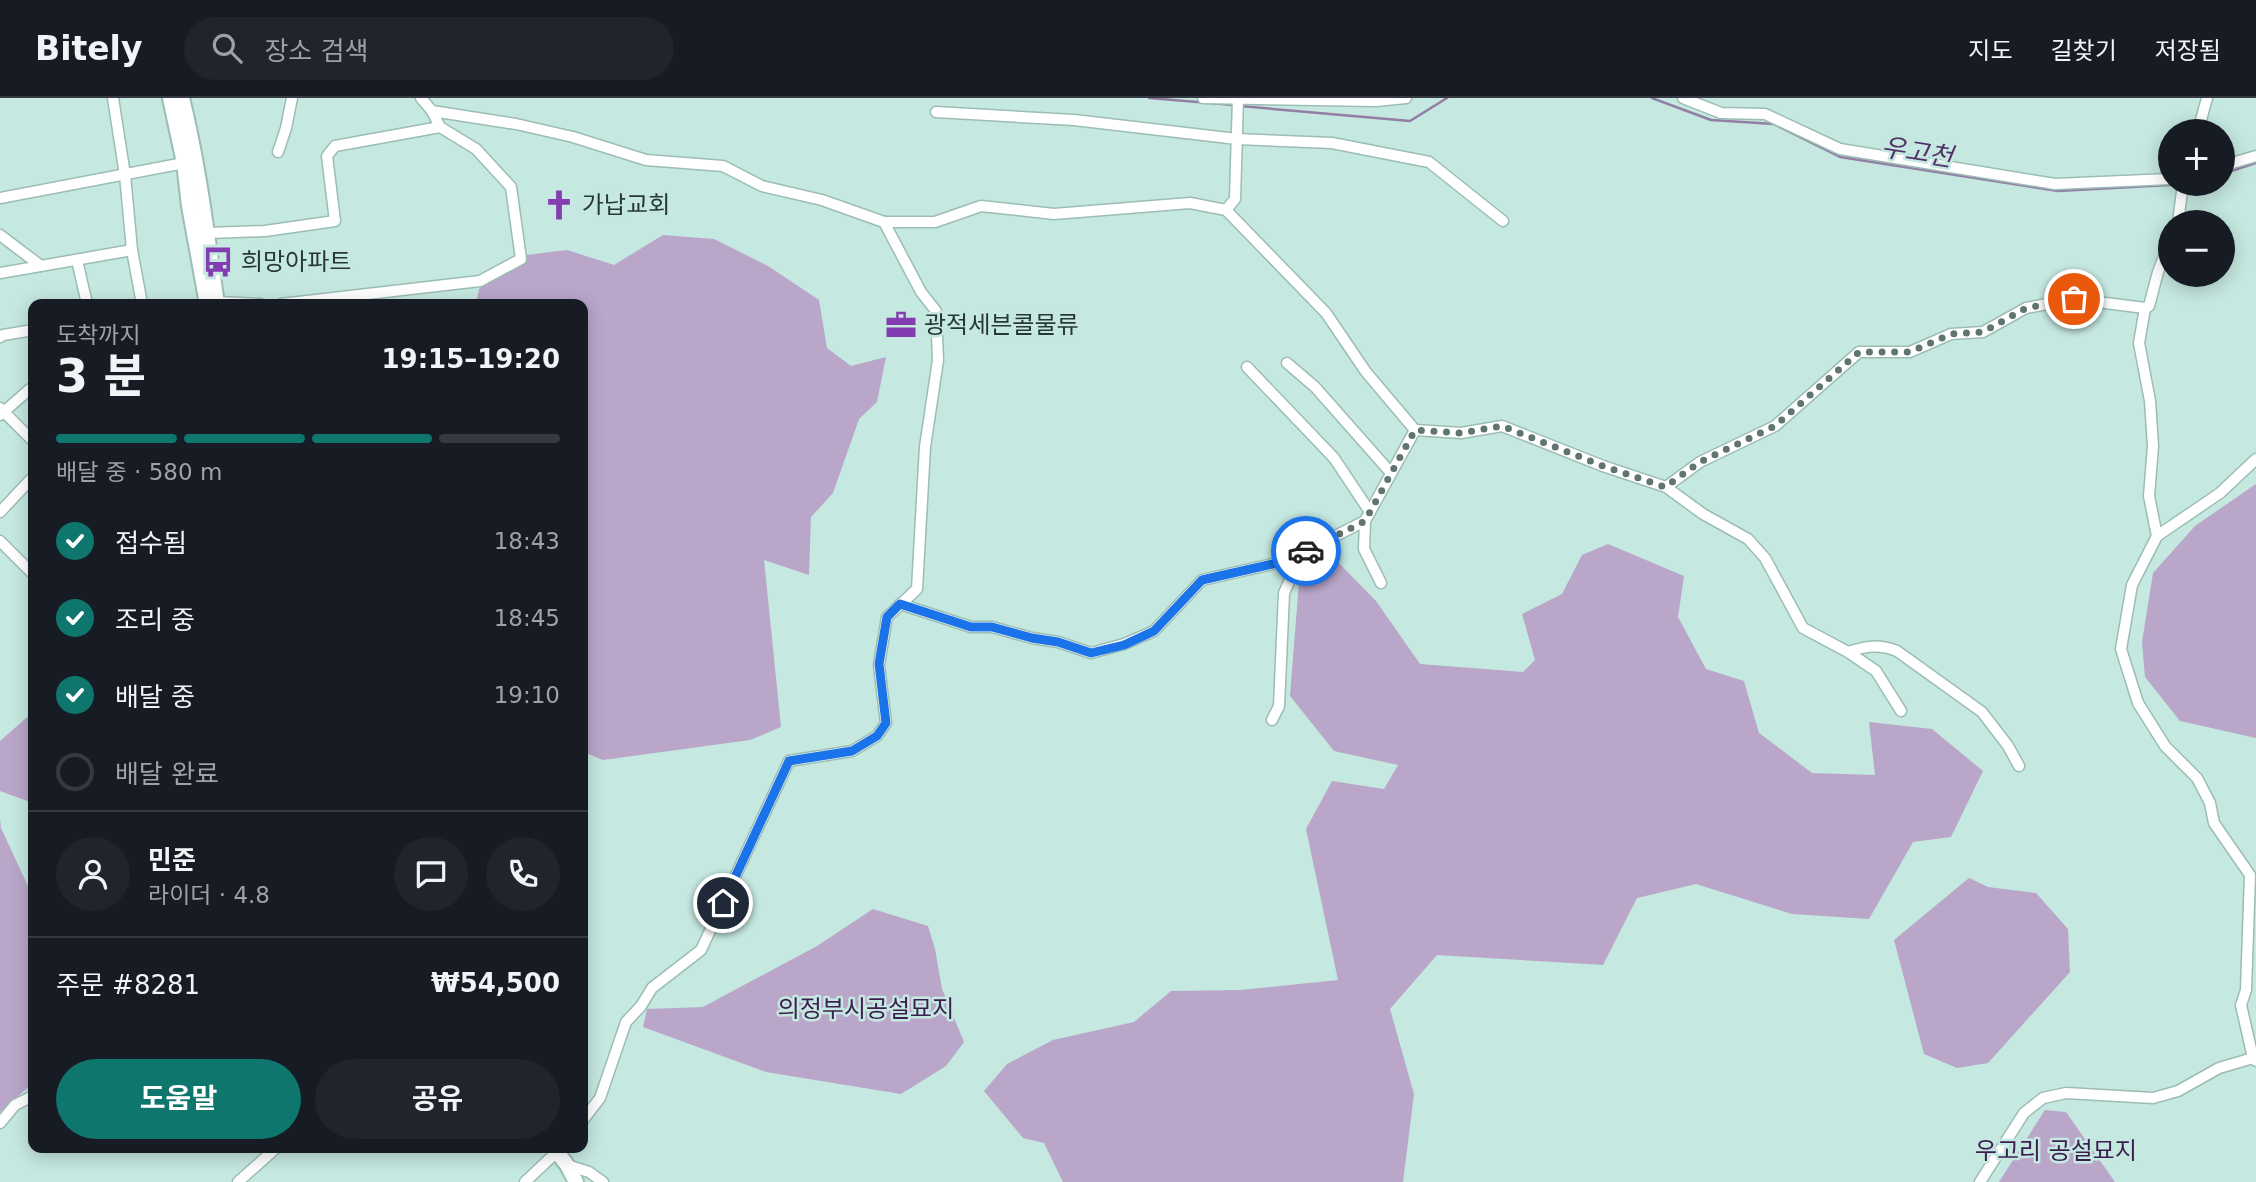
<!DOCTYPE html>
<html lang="ko">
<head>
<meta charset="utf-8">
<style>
	:root { --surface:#171b24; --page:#20242c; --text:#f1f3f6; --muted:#9ea1a6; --line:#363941; --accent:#0f766e }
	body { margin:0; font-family:"DejaVu Sans","Noto Sans KR",sans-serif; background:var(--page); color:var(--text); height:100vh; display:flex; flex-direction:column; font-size:26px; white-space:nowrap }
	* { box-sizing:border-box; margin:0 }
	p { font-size:23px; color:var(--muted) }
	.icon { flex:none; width:38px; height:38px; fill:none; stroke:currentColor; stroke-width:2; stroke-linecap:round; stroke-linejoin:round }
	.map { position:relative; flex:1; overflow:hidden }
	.drawer { position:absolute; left:28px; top:201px; width:560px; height:854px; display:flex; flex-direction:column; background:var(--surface); border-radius:14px; box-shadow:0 4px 18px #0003 }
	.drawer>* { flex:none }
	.tools { position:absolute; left:2158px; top:21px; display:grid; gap:14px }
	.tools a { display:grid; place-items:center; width:77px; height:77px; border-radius:50%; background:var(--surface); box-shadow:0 4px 18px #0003; font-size:35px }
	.pin { position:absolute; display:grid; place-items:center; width:60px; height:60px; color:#fff; margin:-30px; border:4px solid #fff; border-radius:50%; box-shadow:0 2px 7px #0007 }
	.courier { position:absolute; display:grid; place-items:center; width:70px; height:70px; margin:-35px; border:5px solid #1a73e8; border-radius:50%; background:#fff; color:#222; box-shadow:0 2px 9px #0007 }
	.summary em { font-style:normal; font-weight:700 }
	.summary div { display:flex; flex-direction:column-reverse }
	.summary { display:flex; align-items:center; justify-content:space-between; height:119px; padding:0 28px }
	h1 { font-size:46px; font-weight:700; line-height:52px }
	.bar { display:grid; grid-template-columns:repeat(4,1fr); gap:10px 7px; align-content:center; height:84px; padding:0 28px }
	.bar i { height:9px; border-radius:5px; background:var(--line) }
	.bar .current { background:var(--accent) }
	.bar p { grid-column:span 4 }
	.line { display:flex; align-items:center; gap:18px; padding:0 28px; border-top:2px solid var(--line) }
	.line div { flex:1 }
	.round { display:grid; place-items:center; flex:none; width:74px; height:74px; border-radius:37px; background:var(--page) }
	ol { padding:0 28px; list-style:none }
	li { display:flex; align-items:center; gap:21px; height:77px }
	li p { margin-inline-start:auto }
	li .icon { padding:7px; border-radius:50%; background:var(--accent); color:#fff; stroke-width:4 }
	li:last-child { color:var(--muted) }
	li i { width:38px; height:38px; border:4px solid var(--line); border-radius:50% }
	.action { display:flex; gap:14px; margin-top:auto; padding:14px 28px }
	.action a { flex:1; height:80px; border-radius:42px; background:var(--accent); color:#fff; font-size:28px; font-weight:700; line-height:80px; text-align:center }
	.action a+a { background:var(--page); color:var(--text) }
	header { display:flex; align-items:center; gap:42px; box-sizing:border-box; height:98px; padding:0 35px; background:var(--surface); border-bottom:2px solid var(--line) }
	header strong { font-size:33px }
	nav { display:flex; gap:38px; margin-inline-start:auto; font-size:24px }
	.search { width:490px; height:63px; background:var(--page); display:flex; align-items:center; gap:18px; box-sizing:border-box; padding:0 24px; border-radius:38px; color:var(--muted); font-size:26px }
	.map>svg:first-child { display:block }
</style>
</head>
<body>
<header>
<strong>Bitely</strong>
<div class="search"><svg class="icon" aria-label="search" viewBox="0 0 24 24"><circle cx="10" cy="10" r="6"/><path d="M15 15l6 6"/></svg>장소 검색</div>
<nav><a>지도</a><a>길찾기</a><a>저장됨</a></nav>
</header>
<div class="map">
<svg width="2256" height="1084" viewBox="0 0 2256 1084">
	<rect width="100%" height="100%" fill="#c5e8e0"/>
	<g fill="#b9a6c9">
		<path d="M663 137 714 141 768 168 819 202 827 250 851 268 886 259 877 304 859 321 833 395 811 419 809 477 764 462 781 629 750 642 603 662 583 654V206H476L479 191 526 157 567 152 614 167Z"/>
		<path d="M2256 386V640L2180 623 2145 579 2142 544 2153 475 2195 428Z"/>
		<path d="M1608 446 1684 478 1678 519 1706 571 1744 583 1759 635 1812 675 1875 677 1869 624 1932 631 1983 673 1951 739 1913 744 1869 821 1792 816 1696 786 1637 800 1603 867 1437 857 1390 911 1414 996 1403 1084H1063L1044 1045 1023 1040 984 993 1007 966 1053 942 1134 924 1171 893 1241 892 1338 882 1306 731 1332 683 1384 691 1398 667 1334 653 1290 598 1299 484 1330 456 1376 503 1420 566 1523 574 1535 562 1522 516 1562 496 1582 457Z"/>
		<path d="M33 614V705L0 693V643Z"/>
		<path d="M0 720 1 730 33 799V866L31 869 33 877V985L0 1014Z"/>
		<path d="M1969 780 1988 789 2036 795 2068 831 2070 874 1988 965 1957 970 1924 956 1894 842Z"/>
		<path d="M873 811 928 828 935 851 942 891 964 944 946 968 901 996 766 974 643 929 647 911 703 909 817 848Z"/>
		<path d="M2045 1012 2066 1014 2115 1084H1999Z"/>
	</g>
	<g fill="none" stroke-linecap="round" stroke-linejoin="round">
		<g stroke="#937ea4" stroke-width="2.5">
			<path d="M1149 0 1234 7"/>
			<path d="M1652 0 1711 22 1774 26 1840 59 2058 93 2188 86"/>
			<path d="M1240 8 1410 23 1447 0"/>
			<path d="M2222 76 2256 65"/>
		</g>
		<g stroke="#9bbdb5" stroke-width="13">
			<g id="minor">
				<path d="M113 0 125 77 132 152 142 206"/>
				<path d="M421 0 432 13 516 26 573 39 646 62 723 68 762 88 822 102 884 124H935L981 108 1054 116 1190 105 1226 112 1326 215 1366 274 1415 332 1365 423 1286 463 1202 482 1154 533 1124 546 1091 555 1058 544 1032 540 992 529H971L900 506"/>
				<path d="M1203 0 1376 3 1406 0"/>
				<path d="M1683 0 1721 15 1765 16 1840 51 2055 86 2170 81"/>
				<path d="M936 14 1074 22 1237 41 1332 45 1429 64 1503 123"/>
				<path d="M2198 33 2207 0"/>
				<path d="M278 54 286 30 292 0"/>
				<path d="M2222 68 2256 58"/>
				<path d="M0 100 184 65"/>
				<path d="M1226 112 1235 101 1238 0"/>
				<path d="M2178 124 2183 86"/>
				<path d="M208 135 265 133 335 123 327 58 335 48 440 29"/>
				<path d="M0 137 41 168"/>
				<path d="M77 162 87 206"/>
				<path d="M0 175 132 152"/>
				<path d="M217 204 260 206"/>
				<path d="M281 206 480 183 521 161 511 89 476 51 440 29 432 13"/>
				<path d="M2145 210 2139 245 2150 303 2153 348 2149 398 2157 438"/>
				<path d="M2145 210 2149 208 2158 174 2170 143"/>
				<path d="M0 239 3 237 33 232"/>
				<path d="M1287 265 1315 289 1391 375"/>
				<path d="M1247 269 1334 360 1370 414"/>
				<path d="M0 310 33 343"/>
				<path d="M0 317 30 291H33"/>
				<path d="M1415 332 1461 335 1502 328 1603 368 1666 389 1703 416 1748 441 1765 460 1803 530 1848 554C1866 548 1879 546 1897 553L1982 614 2008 648 2019 668"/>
				<path d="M2256 361 2220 395 2157 438 2132 487 2121 551 2138 605 2165 648 2197 680 2210 705 2214 725 2250 777 2246 892 2241 907 2253 960 2256 963"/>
				<path d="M1666 389 1700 364 1775 328 1859 254H1910L1951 236 1983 234 2026 210 2074 201 2145 210"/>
				<path d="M0 414 33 379"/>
				<path d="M1365 423 1364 451 1381 485"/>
				<path d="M0 443 33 476"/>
				<path d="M1848 554 1876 573 1901 613"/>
				<path d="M1272 622 1279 608 1284 495 1302 455"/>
				<path d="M583 1022 600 1000 626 924 641 908 652 890 701 852 789 663 852 653 877 638 886 625 879 567 887 519 917 491 925 349 938 262 936 213 921 194 884 124"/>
				<path d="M0 1025 15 1007 33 998"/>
				<path d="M567 1067 589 1074 603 1084"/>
				<path d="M238 1084 276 1050"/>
				<path d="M525 1084 560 1051"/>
				<path d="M1980 1084 2024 1015 2043 1000 2066 995 2153 1000 2178 993 2219 970 2253 960"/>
			</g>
		</g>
		<g stroke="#9bbdb5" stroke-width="18">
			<g id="secondary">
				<path d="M170 0 184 65 189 108 207 206"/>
				<path d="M182 0C199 68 207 138 217 206"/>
				<path d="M554 1050 567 1067 576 1084"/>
			</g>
		</g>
		<use href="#minor" stroke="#fff" stroke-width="10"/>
		<use href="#secondary" stroke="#fff" stroke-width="14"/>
	</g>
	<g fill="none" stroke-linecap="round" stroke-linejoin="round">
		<path stroke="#607570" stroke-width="7" stroke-dasharray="0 12.6" d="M1306 453 1365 423 1415 332 1461 335 1502 328 1603 368 1665 389 1700 364 1775 328 1859 254H1910L1951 236 1983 234 2026 210 2074 201"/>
		<path stroke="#1a73e8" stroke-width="9" d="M723 805 789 663 852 653 877 638 886 625 879 566 887 519 900 506 971 529H992L1032 540 1058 544 1091 555 1124 547 1154 533 1202 482 1286 463 1306 453"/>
	</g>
	<defs>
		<g id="church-bare" transform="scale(2.415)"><path d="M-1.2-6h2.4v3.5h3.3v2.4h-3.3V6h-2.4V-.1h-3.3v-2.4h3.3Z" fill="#843db0" stroke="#c5e8e0" stroke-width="2.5" paint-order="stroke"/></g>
		<g id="bus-bare" transform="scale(2.415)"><path d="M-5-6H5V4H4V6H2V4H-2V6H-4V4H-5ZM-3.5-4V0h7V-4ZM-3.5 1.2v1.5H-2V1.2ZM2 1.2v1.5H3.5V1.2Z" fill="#843db0" stroke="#c5e8e0" stroke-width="2.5" paint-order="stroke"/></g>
		<g id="office-bare" transform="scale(2.415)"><path d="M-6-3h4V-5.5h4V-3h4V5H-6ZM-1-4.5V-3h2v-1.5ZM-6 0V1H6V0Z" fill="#843db0" stroke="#c5e8e0" stroke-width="2.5" paint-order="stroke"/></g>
	</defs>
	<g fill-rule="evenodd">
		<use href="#church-bare" x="559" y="107"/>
		<use href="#bus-bare" x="218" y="164"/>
		<use href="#office-bare" x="901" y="227"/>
	</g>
	<g text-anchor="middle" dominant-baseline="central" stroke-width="5" stroke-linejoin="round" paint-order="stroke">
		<g font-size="24" fill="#293734" stroke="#c5e8e0" text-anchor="start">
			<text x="582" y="107">가납교회</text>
			<text x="241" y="164">희망아파트</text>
			<text x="924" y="227">광적세븐콜물류</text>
		</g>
		<g font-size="24" fill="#3b1d4f" stroke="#c5e8e0">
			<text x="866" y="911">의정부시공설묘지</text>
			<text x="2056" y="1053">우고리 공설묘지</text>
		</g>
		<g font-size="26" font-style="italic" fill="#503266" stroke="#c5e8e0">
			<text transform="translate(1917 54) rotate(9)">우고천</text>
		</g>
	</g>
</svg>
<div class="tools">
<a>+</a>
<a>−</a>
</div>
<div class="pin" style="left:2074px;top:201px;background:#ea580c"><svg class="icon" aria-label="bag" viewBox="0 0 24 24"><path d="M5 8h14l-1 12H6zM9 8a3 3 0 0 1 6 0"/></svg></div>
<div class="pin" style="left:723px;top:805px;background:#1f2937"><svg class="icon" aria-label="home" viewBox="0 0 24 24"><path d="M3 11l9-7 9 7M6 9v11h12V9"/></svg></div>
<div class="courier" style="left:1306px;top:453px"><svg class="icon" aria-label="car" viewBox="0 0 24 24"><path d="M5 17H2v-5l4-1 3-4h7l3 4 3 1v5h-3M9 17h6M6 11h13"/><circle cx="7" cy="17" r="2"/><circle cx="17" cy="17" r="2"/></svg></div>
<section class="drawer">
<div class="summary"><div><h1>3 분</h1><p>도착까지</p></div><em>19:15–19:20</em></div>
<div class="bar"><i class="current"></i><i class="current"></i><i class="current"></i><i></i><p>배달 중 · 580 m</p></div>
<ol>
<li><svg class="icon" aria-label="check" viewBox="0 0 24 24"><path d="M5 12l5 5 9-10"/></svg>접수됨<p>18:43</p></li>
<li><svg class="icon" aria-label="check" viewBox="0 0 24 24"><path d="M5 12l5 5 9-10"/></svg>조리 중<p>18:45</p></li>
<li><svg class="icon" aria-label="check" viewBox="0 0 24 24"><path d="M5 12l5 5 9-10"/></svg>배달 중<p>19:10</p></li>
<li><i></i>배달 완료</li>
</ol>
<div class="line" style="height:126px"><a class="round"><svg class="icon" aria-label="person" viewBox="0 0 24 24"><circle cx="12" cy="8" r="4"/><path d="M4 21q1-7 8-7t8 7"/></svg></a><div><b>민준</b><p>라이더 · 4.8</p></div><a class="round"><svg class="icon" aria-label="chat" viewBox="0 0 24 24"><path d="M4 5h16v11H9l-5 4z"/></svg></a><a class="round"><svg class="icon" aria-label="phone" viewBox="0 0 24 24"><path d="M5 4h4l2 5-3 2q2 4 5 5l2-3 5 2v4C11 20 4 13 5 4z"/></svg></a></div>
<div class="line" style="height:91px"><div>주문 #8281</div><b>₩54,500</b></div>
<div class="action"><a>도움말</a><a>공유</a></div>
</section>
</div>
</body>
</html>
